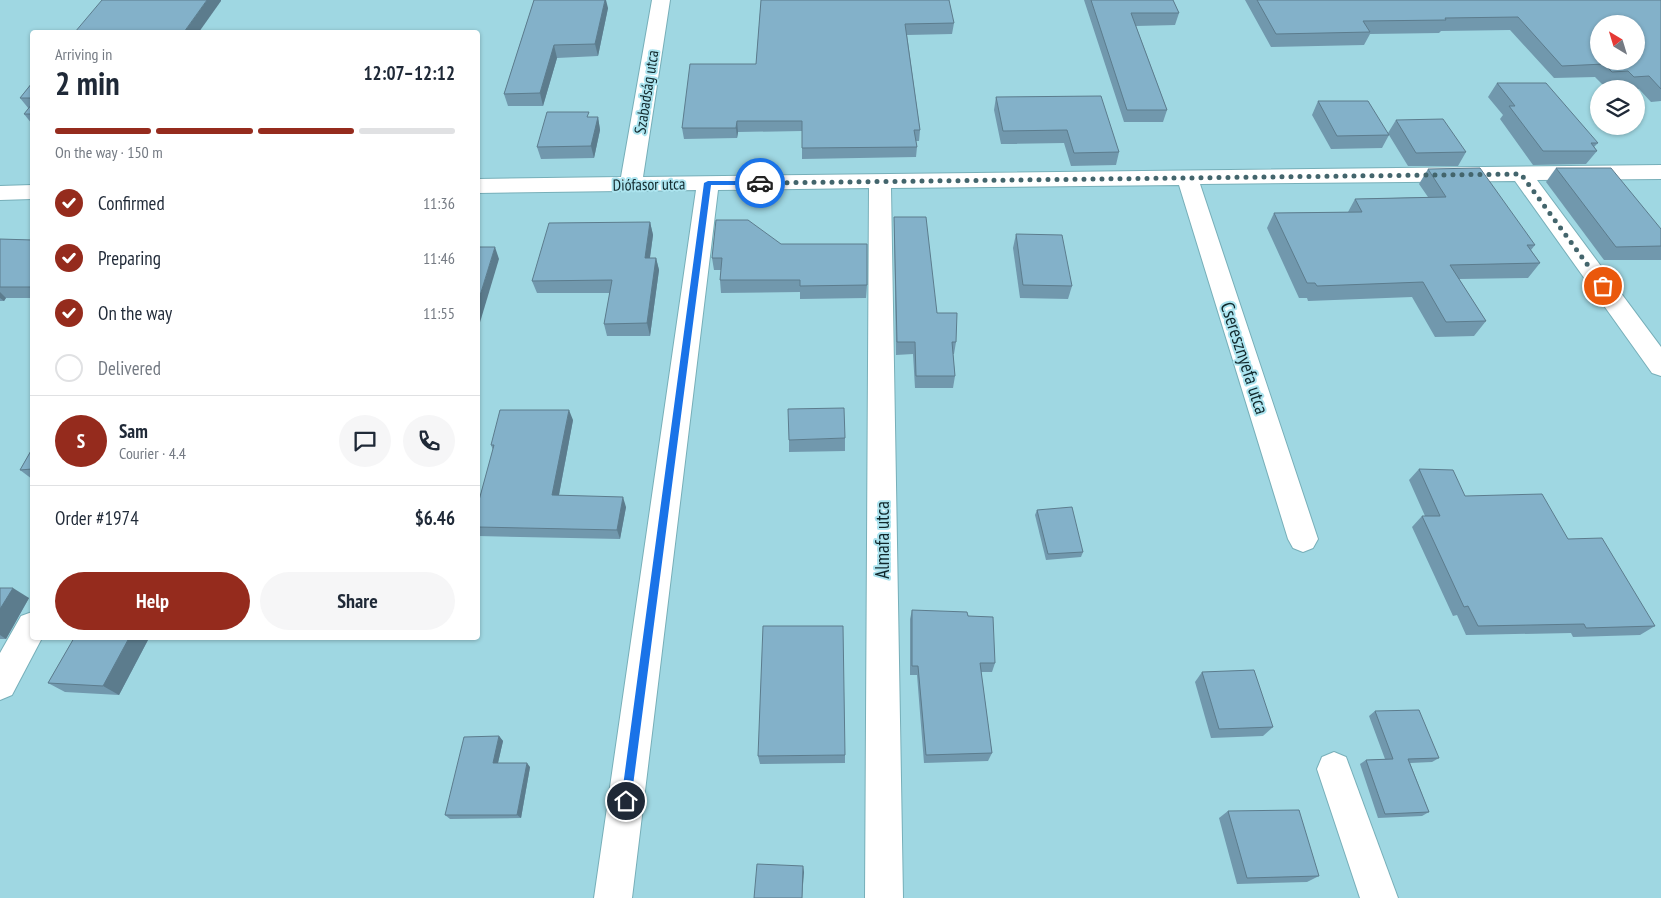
<!DOCTYPE html>
<html lang="en">
<head>
<meta charset="utf-8">
<style>
	:root { --surface:#fff; --page:#f6f6f7; --text:#1f2937; --muted:#747a83; --line:#e0e1e3; --accent:#952b1d }
	body { margin:0; font-family:"PT Sans Narrow",sans-serif; background:var(--page); color:var(--text); height:100vh; display:flex; flex-direction:column; font-size:19px; white-space:nowrap }
	* { box-sizing:border-box; margin:0 }
	p { font-size:16px; color:var(--muted) }
	.icon { flex:none; width:28px; height:28px; fill:none; stroke:currentColor; stroke-width:2; stroke-linecap:round; stroke-linejoin:round }
	.map { position:relative; flex:1; overflow:hidden }
	.side { position:absolute; left:30px; top:30px; width:450px; height:610px; display:flex; flex-direction:column; background:var(--surface); border-radius:5px; box-shadow:0 1px 4px #0004 }
	.side>* { flex:none }
	.needle { width:32px; rotate:322deg }
	.tools { position:absolute; left:1590px; top:15px; display:grid; gap:10px }
	.tools a { display:grid; place-items:center; width:55px; height:55px; border-radius:50%; background:var(--surface); box-shadow:0 1px 4px #0004; font-size:25px }
	.pin { position:absolute; display:grid; place-items:center; width:42px; height:42px; color:#fff; margin:-21px; border:2px solid #fff; border-radius:50%; box-shadow:0 1px 5px #0007 }
	.courier { position:absolute; display:grid; place-items:center; width:50px; height:50px; margin:-25px; border:4px solid #1a73e8; border-radius:50%; background:#fff; color:#222; box-shadow:0 1px 6px #0007 }
	.head em { font-style:normal; font-weight:700 }
	.head div { display:flex; flex-direction:column-reverse }
	.head { display:flex; align-items:center; justify-content:space-between; height:85px; padding:0 25px }
	h1 { font-size:32px; font-weight:700; line-height:38px }
	.bar { display:grid; grid-template-columns:repeat(4,1fr); gap:8px 5px; align-content:center; height:60px; padding:0 25px }
	.bar i { height:6px; border-radius:4px; background:var(--line) }
	.bar .on { background:var(--accent) }
	.bar p { grid-column:span 4 }
	.line { display:flex; align-items:center; gap:12px; padding:0 25px; border-top:1px solid var(--line) }
	.line div { flex:1 }
	.round { display:grid; place-items:center; flex:none; width:52px; height:52px; border-radius:26px; background:var(--page) }
	ol { padding:0 25px; list-style:none }
	li { display:flex; align-items:center; gap:15px; height:55px }
	li p { margin-inline-start:auto }
	li .icon { padding:5px; border-radius:50%; background:var(--accent); color:#fff; stroke-width:4 }
	li:last-child { color:var(--muted) }
	li i { width:28px; height:28px; border:2px solid var(--line); border-radius:50% }
	.button { display:flex; gap:10px; margin-top:auto; padding:10px 25px }
	.button a { flex:1; height:58px; border-radius:30px; background:var(--accent); color:#fff; font-size:20px; font-weight:700; line-height:58px; text-align:center }
	.button a+a { background:var(--page); color:var(--text) }
	.map>svg:first-child { display:block }
</style>
</head>
<body>
<div class="map">
<svg width="1661" height="898" viewBox="0 0 1661 898">
	<rect width="100%" height="100%" fill="#9fd7e2"/>
	<g fill="none" stroke-linecap="round" stroke-linejoin="round">
		<g stroke="#77afb9" stroke-width="2">
			<g id="minor">
				<path d="M652 0H670L643 177 1661 165V179L1537 180 1661 347V376L1652 373 1515 181 1200 184 1318 539 1313 548 1303 552 1293 548 1288 539 1179 185 891 188 903 898H865L869 188 718 190 632 898H594L696 190 478 193V179L621 177Z"/>
				<path d="M32 185V199L0 200V186Z"/>
				<path d="M32 612V638H42L12 695 0 700V653L21 616Z"/>
				<path d="M1334 752 1346 757 1398 898H1360L1317 769 1322 757Z"/>
			</g>
		</g>
		<use href="#minor" fill="#fff" fill-rule="evenodd"/>
	</g>
	<g fill="#7198ad">
		<path d="M534 0 608 8 598 56 557 58 543 106H508L504 94Z"/>
		<path d="M761 0 954 23 952 34 907 35 920 130 919 141H916L917 147 916 157 802 159V131L738 132 737 138 684 139 682 128 756 64Z"/>
		<path d="M1084 0H1173L1179 13 1175 25 1136 26 1167 110 1163 122H1124Z"/>
		<path d="M1245 0H1661V101L1651 102 1639 89H1624L1619 84H1602L1595 77 1554 78 1510 30 1441 31 1439 33 1370 34 1364 45 1271 47Z"/>
		<path d="M32 83V124L24 114 29 109 20 98Z"/>
		<path d="M1497 83 1598 143 1594 147 1597 151 1586 164 1533 165 1500 119 1503 115 1488 97Z"/>
		<path d="M996 97 1119 152 1116 165 1071 166 1064 143 1001 144 994 110Z"/>
		<path d="M1318 101 1388 133 1396 120 1466 152 1458 166H1408L1389 135 1382 148 1331 149 1312 115Z"/>
		<path d="M590 117H598L600 130 594 158 541 159 537 147Z"/>
		<path d="M1556 168 1661 229V260H1604L1546 182Z"/>
		<path d="M1428 169 1535 245 1531 250 1540 263 1528 278 1459 279 1486 321 1474 336 1435 337 1412 297 1308 301 1307 298H1299L1267 228 1274 213 1348 212 1355 199 1428 197 1419 184Z"/>
		<path d="M894 217 937 313 956 342 954 354H953L955 376 953 388H915L913 354 896 355 894 230Z"/>
		<path d="M650 222 653 235 650 258H656L659 270 650 336H607L604 324 610 293H537L532 281Z"/>
		<path d="M1016 234 1072 286 1068 299 1020 298 1013 248Z"/>
		<path d="M0 239 32 240V298H6L4 301H0Z"/>
		<path d="M781 244 867 285 866 298 800 299V292L721 293 720 280 721 270H714L712 258Z"/>
		<path d="M573 420 559 495 626 507 620 539 478 536V504L493 450 491 445Z"/>
		<path d="M845 438V451L789 452V440Z"/>
		<path d="M32 449V479L20 470Z"/>
		<path d="M1419 469 1465 496 1568 539 1655 626 1640 635 1573 637 1571 633 1466 635 1457 615 1453 616 1412 527 1422 516H1425L1409 480Z"/>
		<path d="M1037 510 1083 552 1081 557 1046 560 1035 515Z"/>
		<path d="M0 588 29 598 6 639H0Z"/>
		<path d="M912 610 968 616 995 663 992 672H981L992 753 988 761 924 763 917 675H910V619Z"/>
		<path d="M74 638H149L119 695 65 692 48 683Z"/>
		<path d="M1202 672 1273 727 1263 736 1211 738 1195 682Z"/>
		<path d="M1375 711 1439 758 1432 762 1410 763 1429 812 1422 816 1378 818 1360 764 1366 760 1385 759 1369 716Z"/>
		<path d="M499 736 503 741 498 763 530 767 521 818 450 819 445 815Z"/>
		<path d="M845 755V763L760 764 758 756Z"/>
		<path d="M1228 811 1319 876 1307 882 1237 884 1219 818Z"/>
	</g>
	<g fill="#5c7c8d">
		<path d="M207 0H221V1L199 32H184Z"/>
		<path d="M605 0H606L608 8 598 56 595 44Z"/>
		<path d="M554 45 557 58 543 106 540 93Z"/>
		<path d="M598 117 600 130 594 158 591 146Z"/>
		<path d="M737 121 738 132 737 138 736 128Z"/>
		<path d="M650 222 653 235 648 271 645 258Z"/>
		<path d="M495 247 499 259 478 329V302Z"/>
		<path d="M656 258 659 270 650 336 647 323Z"/>
		<path d="M0 292 6 298 4 301 0 298Z"/>
		<path d="M569 410 573 420 557 505 552 495Z"/>
		<path d="M623 497 626 507 620 539 617 530Z"/>
		<path d="M13 588 29 598 6 639 0 635V609Z"/>
		<path d="M129 638H149L119 695 103 686Z"/>
		<path d="M499 736 503 741 497 767 493 763Z"/>
		<path d="M527 763 530 767 521 818 517 815Z"/>
		<path d="M803 866 804 872 802 898Z"/>
	</g>
	<g fill="#83b1c9" stroke="#5c7c8d" fill-rule="evenodd">
		<path d="M102 0H207L184 32H75Z"/>
		<path d="M534 0H605L595 44 554 45 540 93 504 94Z"/>
		<path d="M761 0H949L954 23 905 24 920 130H914L917 147 802 148V121H737L736 128H682L690 64H756Z"/>
		<path d="M1091 0H1173L1179 13H1131L1167 110H1127Z"/>
		<path d="M1257 0H1661V89L1649 76 1634 77 1628 71 1612 72 1604 64 1562 66 1518 17 1445 18 1446 20 1363 21 1370 32 1276 34ZM1599 24H1636V61H1599Z"/>
		<path d="M32 83V98H20Z"/>
		<path d="M1497 83H1546L1598 143H1591L1597 151H1543L1509 106H1515Z"/>
		<path d="M1101 96 1119 152 1074 153 1067 130 1003 131 996 97Z"/>
		<path d="M1318 101H1368L1389 135 1337 136Z"/>
		<path d="M32 104V114H24Z"/>
		<path d="M547 112H589L587 117H598L591 146 537 147Z"/>
		<path d="M1443 119 1466 152 1416 153 1396 120Z"/>
		<path d="M1480 168 1535 245H1527L1540 263 1450 265 1486 321 1446 322 1423 282 1317 286 1315 283H1307L1274 213 1362 212 1355 199 1446 197 1428 169Z"/>
		<path d="M1556 168H1611L1661 229V246L1616 247Z"/>
		<path d="M894 217H926L937 313H957L956 342H952L955 376H916L915 342H897Z"/>
		<path d="M716 220H748L781 244H867V285L800 286V280H720L722 258H712Z"/>
		<path d="M650 222 645 258H656L647 323 604 324 612 280 532 281 549 223Z"/>
		<path d="M1016 234 1062 235 1072 286 1023 285Z"/>
		<path d="M0 239 32 240V287H0Z"/>
		<path d="M478 247H495L478 302Z"/>
		<path d="M844 408 845 438 789 440 788 409Z"/>
		<path d="M500 410H569L552 495 623 497 617 530 478 527V504L494 445H491Z"/>
		<path d="M32 449V469L20 470Z"/>
		<path d="M1419 469 1453 470 1465 496 1542 494 1568 539 1602 538 1655 626 1586 628 1584 624 1478 626 1468 606 1464 607 1422 516H1440Z"/>
		<path d="M1072 507 1083 552 1048 554 1037 510Z"/>
		<path d="M0 588H13L0 609Z"/>
		<path d="M912 610 967 612 968 616 993 617 995 663H980L992 753 926 755 918 666H912Z"/>
		<path d="M763 626H843L845 755 758 756Z"/>
		<path d="M74 638H129L103 686 48 683Z"/>
		<path d="M1254 670 1273 727 1219 729 1202 672Z"/>
		<path d="M1419 710 1439 758 1408 759 1429 812 1385 814 1366 760 1393 759 1375 711Z"/>
		<path d="M499 736 493 763H527L517 815H445L464 737Z"/>
		<path d="M1299 810 1319 876 1247 878 1228 811Z"/>
		<path d="M757 864 803 866 802 898H754Z"/>
	</g>
	<path fill="#1a73e8" d="M708 181H760L764 183 760 185H711L631 801 630 805 626 807 622 805 621 801 704 183Z"/>
	<g fill="none" stroke-linecap="round" stroke-linejoin="round">
		<path stroke="#43656c" stroke-width="5" stroke-dasharray="0 9" d="M760 183 1521 174 1603 286"/>
	</g>
	<g text-anchor="middle" dominant-baseline="central" stroke-width="4" stroke-linejoin="round" paint-order="stroke">
		<g font-size="16" fill="#11282c" stroke="#ace4ef">
			<text transform="translate(646 92) rotate(-81)">Szabadság utca</text>
			<text transform="translate(649 184) rotate(-1)">Diófasor utca</text>
		</g>
		<g font-size="19" fill="#11282c" stroke="#ace4ef">
			<text transform="translate(1245 358) rotate(72)">Cseresznyefa utca</text>
			<text transform="translate(882 540) rotate(-90)">Almafa utca</text>
		</g>
	</g>
</svg>
<div class="tools">
<a><svg class="needle" viewBox="-14 -14 28 28"><path d="M0-13l5 13h-10z" fill="#e53935"/><path d="M0 13l5-13h-10z" fill="#747a83"/></svg></a>
<a><svg class="icon" aria-label="layers" viewBox="0 0 24 24"><path d="M12 4l9 5-9 5-9-5zM3 14l9 5 9-5"/></svg></a>
</div>
<div class="pin" style="left:1603px;top:286px;background:#ea580c"><svg class="icon" aria-label="bag" viewBox="0 0 24 24"><path d="M5 8h14l-1 12H6zM9 8a3 3 0 0 1 6 0"/></svg></div>
<div class="pin" style="left:626px;top:801px;background:#1f2937"><svg class="icon" aria-label="home" viewBox="0 0 24 24"><path d="M3 11l9-7 9 7M6 9v11h12V9"/></svg></div>
<div class="courier" style="left:760px;top:183px"><svg class="icon" aria-label="car" viewBox="0 0 24 24"><path d="M5 17H2v-5l4-1 3-4h7l3 4 3 1v5h-3M9 17h6M6 11h13"/><circle cx="7" cy="17" r="2"/><circle cx="17" cy="17" r="2"/></svg></div>
<section class="side">
<div class="head"><div><h1>2 min</h1><p>Arriving in</p></div><em>12:07–12:12</em></div>
<div class="bar"><i class="on"></i><i class="on"></i><i class="on"></i><i></i><p>On the way · 150 m</p></div>
<ol>
<li><svg class="icon" aria-label="check" viewBox="0 0 24 24"><path d="M5 12l5 5 9-10"/></svg>Confirmed<p>11:36</p></li>
<li><svg class="icon" aria-label="check" viewBox="0 0 24 24"><path d="M5 12l5 5 9-10"/></svg>Preparing<p>11:46</p></li>
<li><svg class="icon" aria-label="check" viewBox="0 0 24 24"><path d="M5 12l5 5 9-10"/></svg>On the way<p>11:55</p></li>
<li><i></i>Delivered</li>
</ol>
<div class="line" style="height:90px"><b class="round" style="background:var(--accent);color:#fff">S</b><div><b>Sam</b><p>Courier · 4.4</p></div><a class="round"><svg class="icon" aria-label="chat" viewBox="0 0 24 24"><path d="M4 5h16v11H9l-5 4z"/></svg></a><a class="round"><svg class="icon" aria-label="phone" viewBox="0 0 24 24"><path d="M5 4h4l2 5-3 2q2 4 5 5l2-3 5 2v4C11 20 4 13 5 4z"/></svg></a></div>
<div class="line" style="height:65px"><div>Order #1974</div><b>$6.46</b></div>
<div class="button"><a>Help</a><a>Share</a></div>
</section>
</div>
</body>
</html>
